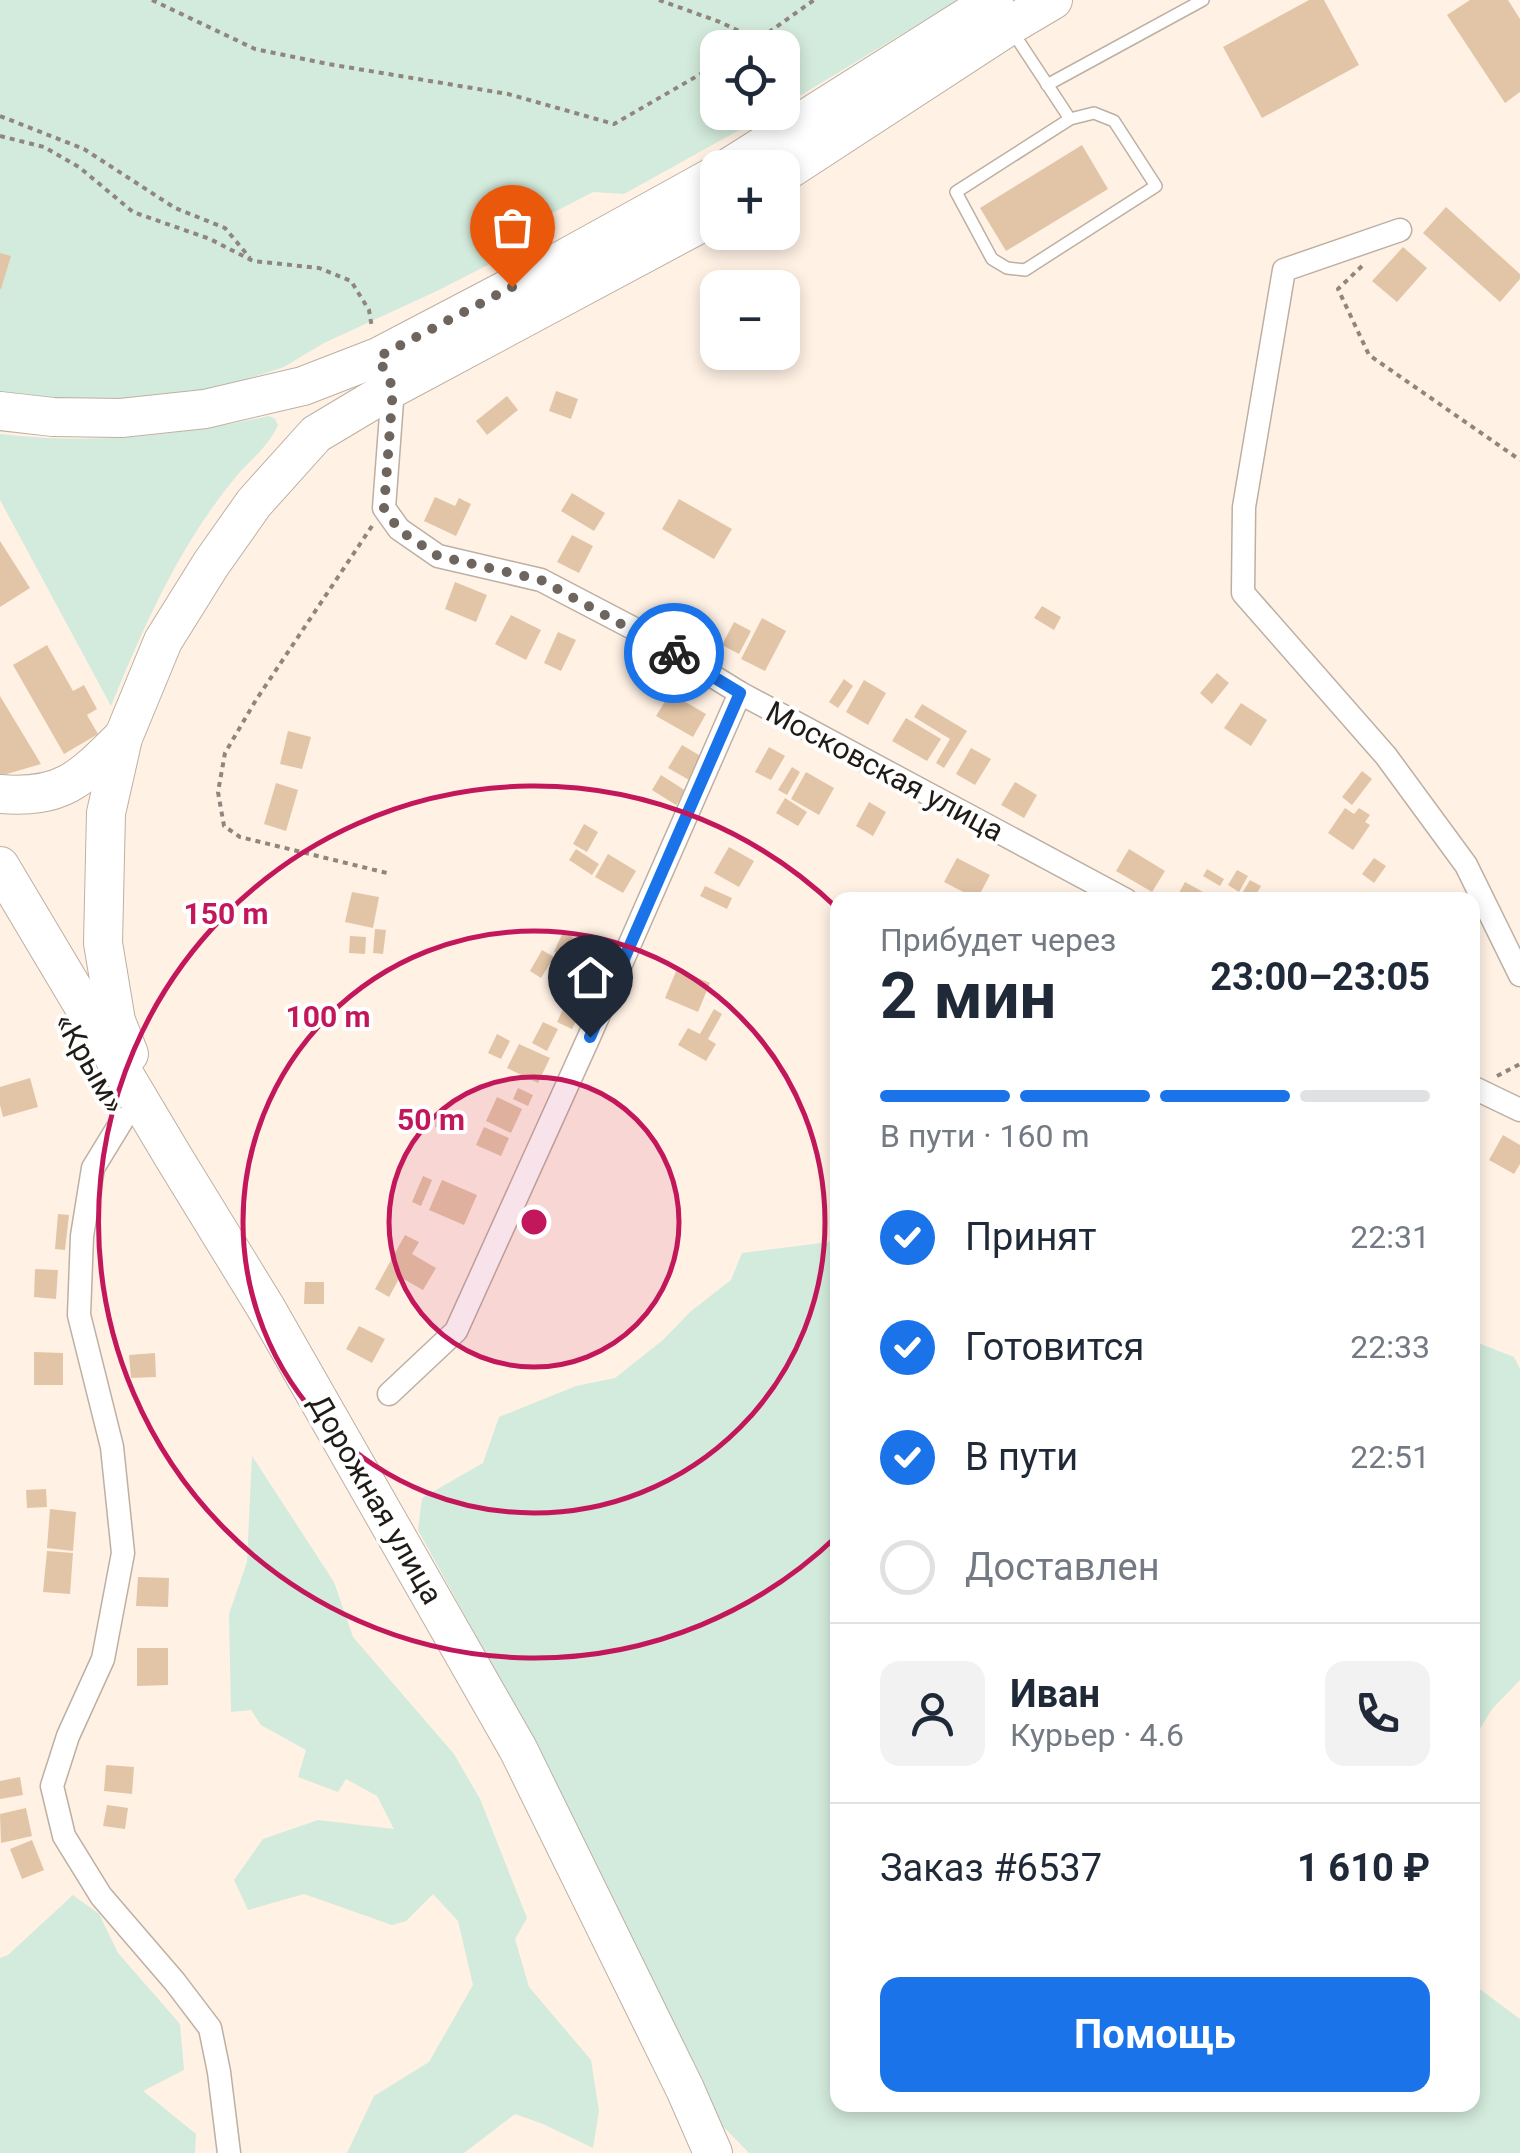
<!DOCTYPE html>
<html lang="ru">
<head>
<meta charset="utf-8">
<style>
	:root { --surface:#fff; --page:#f2f2f3; --text:#1f2937; --muted:#747a83; --line:#e0e1e3; --accent:#1a73e8 }
	body { margin:0; font-family:Roboto,sans-serif; background:var(--page); color:var(--text); height:100vh; display:flex; flex-direction:column; font-size:38px; white-space:nowrap }
	* { box-sizing:border-box; margin:0 }
	p { font-size:32px; color:var(--muted) }
	.icon { flex:none; width:55px; height:55px; fill:none; stroke:currentColor; stroke-width:2; stroke-linecap:round; stroke-linejoin:round }
	.map { position:relative; flex:1; overflow:hidden }
	.sheet { position:absolute; left:830px; top:892px; width:650px; height:1220px; display:flex; flex-direction:column; background:var(--surface); border-radius:20px; box-shadow:0 5px 15px #0003 }
	.sheet>* { flex:none }
	.tools { position:absolute; left:700px; top:30px; display:grid; gap:20px }
	.tools a { display:grid; place-items:center; width:100px; height:100px; border-radius:20px; background:var(--surface); box-shadow:0 5px 15px #0003; font-size:50px }
	.pin { position:absolute; display:grid; place-items:center; width:85px; height:85px; color:#fff; margin:-102px -42px; border-radius:50% 50% 50% 0; rotate:-45deg; box-shadow:0 0 10px #0007 }
	.pin .icon { rotate:45deg }
	.courier { position:absolute; display:grid; place-items:center; width:100px; height:100px; margin:-50px; border:8px solid #1a73e8; border-radius:50%; background:#fff; color:#222; box-shadow:0 2px 12px #0007 }
	.overview em { font-style:normal; font-weight:700 }
	.overview div { display:flex; flex-direction:column-reverse }
	.overview { display:flex; align-items:center; justify-content:space-between; height:170px; padding:0 50px }
	h1 { font-size:65px; font-weight:700; line-height:75px }
	.bar { display:grid; grid-template-columns:repeat(4,1fr); gap:15px 10px; align-content:center; height:120px; padding:0 50px }
	.bar i { height:12px; border-radius:8px; background:var(--line) }
	.bar .current { background:var(--accent) }
	.bar p { grid-column:span 4 }
	.line { display:flex; align-items:center; gap:25px; padding:0 50px; border-top:2px solid var(--line) }
	.line div { flex:1 }
	.round { display:grid; place-items:center; flex:none; width:105px; height:105px; border-radius:20px; background:var(--page) }
	ol { padding:0 50px; list-style:none }
	li { display:flex; align-items:center; gap:30px; height:110px }
	li p { margin-inline-start:auto }
	li .icon { padding:10px; border-radius:50%; background:var(--accent); color:#fff; stroke-width:4 }
	li:last-child { color:var(--muted) }
	li i { width:55px; height:55px; border:5px solid var(--line); border-radius:50% }
	.cta { display:flex; gap:20px; margin-top:auto; padding:20px 50px }
	.cta a { flex:1; height:115px; border-radius:20px; background:var(--accent); color:#fff; font-size:40px; font-weight:700; line-height:115px; text-align:center }
	.map>svg:first-child { display:block }
</style>
</head>
<body>
<div class="map">
<svg width="1520" height="2153" viewBox="0 0 1520 2153">
	<rect width="100%" height="100%" fill="#fff1e4"/>
	<g fill="#d3ebdc">
		<path d="M0 0H958L783 106 782 48H718V112L770 113 624 194 593 192 541 219 511 253 439 290 324 343 284 367 200 394 93 408 0 401Z"/>
		<path d="M269 416 275 419 278 425C270 444 253 458 239 473 229 485 219 498 210 511 168 571 139 638 111 706L0 500V434C90 445 180 436 269 416Z"/>
		<path d="M837 1241 838 2105H1472L1473 1984 1520 2019V2153H749L707 2110 529 1732 418 1530 422 1498 483 1463 499 1417 576 1386 615 1378 663 1340 690 1312 731 1280 742 1253Z"/>
		<path d="M1473 1341 1514 1357 1520 1369V1680L1492 1709 1473 1740Z"/>
		<path d="M252 1456 334 1582 353 1637 454 1754 480 1799 527 1918 515 1939 529 1987 591 2060 599 2111 593 2148 543 2124 515 2114 464 2153H347L374 2096 429 2062 473 1985 458 1921 433 1894 406 1921 392 1925 304 1894 248 1910 234 1880 263 1839 318 1820 394 1829 377 1796 346 1779 338 1792 298 1777 306 1750 261 1725 251 1710 231 1712 229 1614 247 1562Z"/>
		<path d="M73 1895 99 1914 118 1953 180 2024 184 2070 143 2091 196 2134 195 2153H0V1958L8 1955Z"/>
	</g>
	<g fill="#e2c5a7">
		<path d="M1309 0H1324L1359 65 1262 118 1223 47Z"/>
		<path d="M1470 0H1508L1520 19V92L1505 103 1447 15Z"/>
		<path d="M1082 145 1108 189 1006 251 980 208Z"/>
		<path d="M1446 207 1520 274V279L1500 302 1423 233Z"/>
		<path d="M1403 247 1427 268 1397 302 1372 281Z"/>
		<path d="M0 253 11 256 1 289H0Z"/>
		<path d="M556 391 578 399 571 419 549 411Z"/>
		<path d="M507 396 518 410 487 435 476 421Z"/>
		<path d="M572 493 605 513 594 531 561 511Z"/>
		<path d="M435 497 455 506 459 498 471 504 456 536 424 521Z"/>
		<path d="M679 499 732 529 714 559 662 529Z"/>
		<path d="M572 535 593 546 579 573 557 562Z"/>
		<path d="M0 541 30 588 0 607Z"/>
		<path d="M455 582 487 595 476 622 445 609Z"/>
		<path d="M1042 606 1061 617 1054 630 1034 618Z"/>
		<path d="M511 615 541 630 526 660 495 644Z"/>
		<path d="M762 618 786 631 765 671 741 659Z"/>
		<path d="M734 622 751 631 739 654 722 645Z"/>
		<path d="M558 632 576 640 561 671 544 663Z"/>
		<path d="M47 645 73 691 84 685 97 709 87 715 98 734 64 754 13 665Z"/>
		<path d="M1217 673 1229 683 1212 704 1200 693Z"/>
		<path d="M844 679 853 686 838 708 829 702Z"/>
		<path d="M864 680 886 693 868 725 846 712Z"/>
		<path d="M670 693 706 714 693 737 656 716Z"/>
		<path d="M0 696 41 764 0 776Z"/>
		<path d="M1241 703 1267 720 1251 746 1224 728Z"/>
		<path d="M922 704 967 731 944 768 936 763 950 739 914 717Z"/>
		<path d="M906 718 941 739 927 761 892 741Z"/>
		<path d="M288 731 311 737 302 769 280 764Z"/>
		<path d="M682 745 704 758 691 781 668 768Z"/>
		<path d="M769 747 785 756 771 780 755 772Z"/>
		<path d="M971 748 991 759 975 785 956 774Z"/>
		<path d="M792 767 800 772 787 795 778 790Z"/>
		<path d="M1362 771 1372 779 1352 805 1342 797Z"/>
		<path d="M806 772 834 788 819 815 791 799Z"/>
		<path d="M661 775 686 791 676 805 652 790Z"/>
		<path d="M1015 782 1037 795 1024 818 1001 805Z"/>
		<path d="M276 783 298 790 286 831 264 824Z"/>
		<path d="M785 798 807 812 798 826 776 813Z"/>
		<path d="M869 802 886 812 873 836 856 826Z"/>
		<path d="M1345 808 1354 814 1359 808 1370 815 1365 822 1370 825 1353 850 1328 833Z"/>
		<path d="M584 824 598 832 587 852 573 844Z"/>
		<path d="M729 847 754 861 739 887 714 873Z"/>
		<path d="M576 849 599 864 592 875 569 860Z"/>
		<path d="M1129 849 1165 871 1152 892 1116 871Z"/>
		<path d="M608 854 636 871 623 893 595 877Z"/>
		<path d="M957 858 990 875 977 899 944 882Z"/>
		<path d="M1374 858 1386 866 1374 883 1362 874Z"/>
		<path d="M1207 869 1224 879 1220 886 1203 876Z"/>
		<path d="M1237 870 1248 876 1239 892 1228 885Z"/>
		<path d="M1250 880 1261 886 1253 900 1241 895Z"/>
		<path d="M1185 882 1205 893 1201 900H1175Z"/>
		<path d="M705 886 732 898 727 909 700 896Z"/>
		<path d="M352 892 379 897 373 928 345 922Z"/>
		<path d="M375 929 386 930 383 954 373 953Z"/>
		<path d="M563 932 573 937 564 956 554 952Z"/>
		<path d="M350 936 366 937 365 954 349 953Z"/>
		<path d="M542 950 554 957 541 978 530 971Z"/>
		<path d="M677 969 710 983 698 1012 665 998Z"/>
		<path d="M567 1001 582 1009 572 1029 557 1022Z"/>
		<path d="M714 1009 722 1014 708 1039 716 1044 706 1061 678 1045 688 1028 700 1034Z"/>
		<path d="M543 1022 558 1029 547 1051 532 1043Z"/>
		<path d="M497 1034 510 1041 501 1059 488 1053Z"/>
		<path d="M519 1044 550 1058 538 1083 507 1068Z"/>
		<path d="M30 1078 38 1107 3 1117 0 1105V1087Z"/>
		<path d="M518 1088 533 1095 528 1106 513 1099Z"/>
		<path d="M497 1097 522 1109 511 1133 486 1121Z"/>
		<path d="M436 1116 456 1118 455 1129 435 1127Z"/>
		<path d="M484 1127 509 1138 501 1156 476 1145Z"/>
		<path d="M1503 1135 1520 1145V1164L1514 1174 1489 1160Z"/>
		<path d="M423 1176 432 1180 421 1206 412 1202Z"/>
		<path d="M442 1180 477 1195 464 1225 429 1210Z"/>
		<path d="M58 1214 69 1215 65 1250 55 1249Z"/>
		<path d="M405 1235 419 1242 412 1254 436 1268 423 1290 400 1277 389 1297 375 1289Z"/>
		<path d="M35 1269 58 1270 56 1299 34 1297Z"/>
		<path d="M305 1282H324V1304H304Z"/>
		<path d="M359 1326 385 1339 372 1363 346 1349Z"/>
		<path d="M34 1352 63 1353V1385H34Z"/>
		<path d="M155 1353 156 1377 131 1378 129 1355Z"/>
		<path d="M46 1489 47 1507 27 1508 26 1490Z"/>
		<path d="M50 1509 76 1512 73 1551 47 1548Z"/>
		<path d="M47 1551 73 1553 70 1594 43 1592Z"/>
		<path d="M138 1577 169 1578 168 1607 136 1606Z"/>
		<path d="M137 1648H168V1685L137 1686Z"/>
		<path d="M106 1765 134 1767 132 1794 104 1791Z"/>
		<path d="M20 1777 23 1795 0 1799V1781Z"/>
		<path d="M107 1805 128 1808 125 1829 103 1826Z"/>
		<path d="M26 1808 32 1836 1 1843 0 1814Z"/>
		<path d="M32 1840 44 1870 22 1879 10 1849Z"/>
	</g>
	<g fill="none" stroke-linecap="round" stroke-linejoin="round">
		<g stroke="#bdb0a3" stroke-width="14">
			<g id="service">
				<path d="M1012 31 1070 119"/>
				<path d="M1047 85 1203 0"/>
				<path d="M1094 113 1114 121 1156 186 1025 270 1007 268 992 259 956 192 1070 119Z"/>
			</g>
		</g>
		<g stroke="#bdb0a3" stroke-width="25">
			<g id="minor">
				<path d="M1400 230 1284 270 1244 507 1243 593 1386 756 1466 865 1520 975"/>
				<path d="M393 388 384 508 399 529 438 556 541 580 648 636 740 693 1126 900"/>
				<path d="M1472 1087 1520 1110"/>
				<path d="M123 1119 93 1168 82 1236 79 1315 112 1447 123 1553 103 1659 68 1736 52 1786 64 1836 101 1896 175 1982 210 2028 219 2072 229 2153"/>
				<path d="M389 1394 456 1331 589 1037 740 693"/>
			</g>
		</g>
		<g stroke="#bdb0a3" stroke-width="40">
			<g id="primary">
				<path d="M728 168 994 0"/>
				<path d="M782 174 1009 26 1053 0"/>
				<path d="M0 411 53 417 121 418 205 409 303 386 378 357 546 269 718 174"/>
				<path d="M0 794C61 799 80 780 121 739"/>
				<path d="M0 866 174 1158 266 1308 518 1749 685 2089 713 2153"/>
				<path d="M129 1054 116 1021 103 943 106 813 123 738 163 641 211 564 254 503 316 434 393 388 718 214"/>
			</g>
		</g>
		<g stroke="#90867d" stroke-width="4" stroke-dasharray="5 5" stroke-linecap="butt">
			<path d="M152 0 255 49 328 64 508 94 614 124 718 64"/>
			<path d="M659 0 720 22 758 40 814 0"/>
			<path d="M746 48 758 40"/>
			<path d="M0 116 84 149 175 208 225 228 250 258"/>
			<path d="M0 136 44 147 79 167 133 212 210 239 253 261 319 268 351 281 369 310 372 328"/>
			<path d="M1362 266 1338 289 1369 355 1520 460"/>
			<path d="M372 526 256 700 225 753 218 792 224 826 240 837 387 873"/>
			<path d="M1497 1076 1520 1064"/>
		</g>
		<use href="#service" stroke="#fff" stroke-width="11"/>
		<use href="#minor" stroke="#fff" stroke-width="22"/>
		<use href="#primary" stroke="#fff" stroke-width="38"/>
	</g>
	<g fill="none" stroke-linecap="round" stroke-linejoin="round">
		<path stroke="#6e665e" stroke-width="10" stroke-dasharray="0 18" d="M512 287 378 357 393 388 384 508 399 530 438 556 541 580 674 653"/>
		<path stroke="#1a73e8" stroke-width="12" d="M590 1037 740 693 674 653"/>
	</g>
	<circle cx="534" cy="1222" r="145" fill="#c2185b" fill-opacity=".12"/>
	<g fill="none" stroke="#c2185b" stroke-width="5">
		<circle cx="534" cy="1222" r="145"/>
		<circle cx="534" cy="1222" r="291"/>
		<path d="M837 1536A436 436 0 1 1 837 908"/>
	</g>
	<g text-anchor="middle" dominant-baseline="central" stroke-width="8" stroke-linejoin="round" paint-order="stroke">
		<g font-size="30" fill="#201b16" stroke="#fff">
			<text transform="translate(885 771) rotate(28)">Московская улица</text>
			<text transform="translate(90 1063) rotate(60)">«Крым»</text>
			<text transform="translate(376 1499) rotate(60)">Дорожная улица</text>
		</g>
	</g>
	<circle cx="534" cy="1222" r="15" fill="#c2185b" stroke="#fff" stroke-width="5"/>
	<g font-size="30" text-anchor="middle" font-weight="bold" fill="#c2185b" stroke="#fff" stroke-width="8" stroke-linejoin="round" paint-order="stroke">
		<text x="226" y="924">150 m</text>
		<text x="328" y="1027">100 m</text>
		<text x="431" y="1130">50 m</text>
	</g>
</svg>
<div class="tools">
<a><svg class="icon" aria-label="locate" viewBox="0 0 24 24"><circle cx="12" cy="12" r="6"/><path d="M12 2v4M12 18v4M2 12h4M18 12h4"/></svg></a>
<a>+</a>
<a>−</a>
</div>
<div class="pin" style="left:512px;top:287px;background:#ea580c"><svg class="icon" aria-label="bag" viewBox="0 0 24 24"><path d="M5 8h14l-1 12H6zM9 8a3 3 0 0 1 6 0"/></svg></div>
<div class="pin" style="left:590px;top:1037px;background:#1f2937"><svg class="icon" aria-label="home" viewBox="0 0 24 24"><path d="M3 11l9-7 9 7M6 9v11h12V9"/></svg></div>
<div class="courier" style="left:674px;top:653px"><svg class="icon" aria-label="bike" viewBox="0 0 24 24"><circle cx="6" cy="16" r="4"/><circle cx="18" cy="16" r="4"/><path d="M6 16l4-8h5l3 8M10 8l3 8H6M13 5h3"/></svg></div>
<section class="sheet">
<div class="overview"><div><h1>2 мин</h1><p>Прибудет через</p></div><em>23:00–23:05</em></div>
<div class="bar"><i class="current"></i><i class="current"></i><i class="current"></i><i></i><p>В пути · 160 m</p></div>
<ol>
<li><svg class="icon" aria-label="check" viewBox="0 0 24 24"><path d="M5 12l5 5 9-10"/></svg>Принят<p>22:31</p></li>
<li><svg class="icon" aria-label="check" viewBox="0 0 24 24"><path d="M5 12l5 5 9-10"/></svg>Готовится<p>22:33</p></li>
<li><svg class="icon" aria-label="check" viewBox="0 0 24 24"><path d="M5 12l5 5 9-10"/></svg>В пути<p>22:51</p></li>
<li><i></i>Доставлен</li>
</ol>
<div class="line" style="height:180px"><a class="round"><svg class="icon" aria-label="person" viewBox="0 0 24 24"><circle cx="12" cy="8" r="4"/><path d="M4 21q1-7 8-7t8 7"/></svg></a><div><b>Иван</b><p>Курьер · 4.6</p></div><a class="round"><svg class="icon" aria-label="phone" viewBox="0 0 24 24"><path d="M5 4h4l2 5-3 2q2 4 5 5l2-3 5 2v4C11 20 4 13 5 4z"/></svg></a></div>
<div class="line" style="height:130px"><div>Заказ #6537</div><b>1 610 ₽</b></div>
<div class="cta"><a>Помощь</a></div>
</section>
</div>
</body>
</html>
